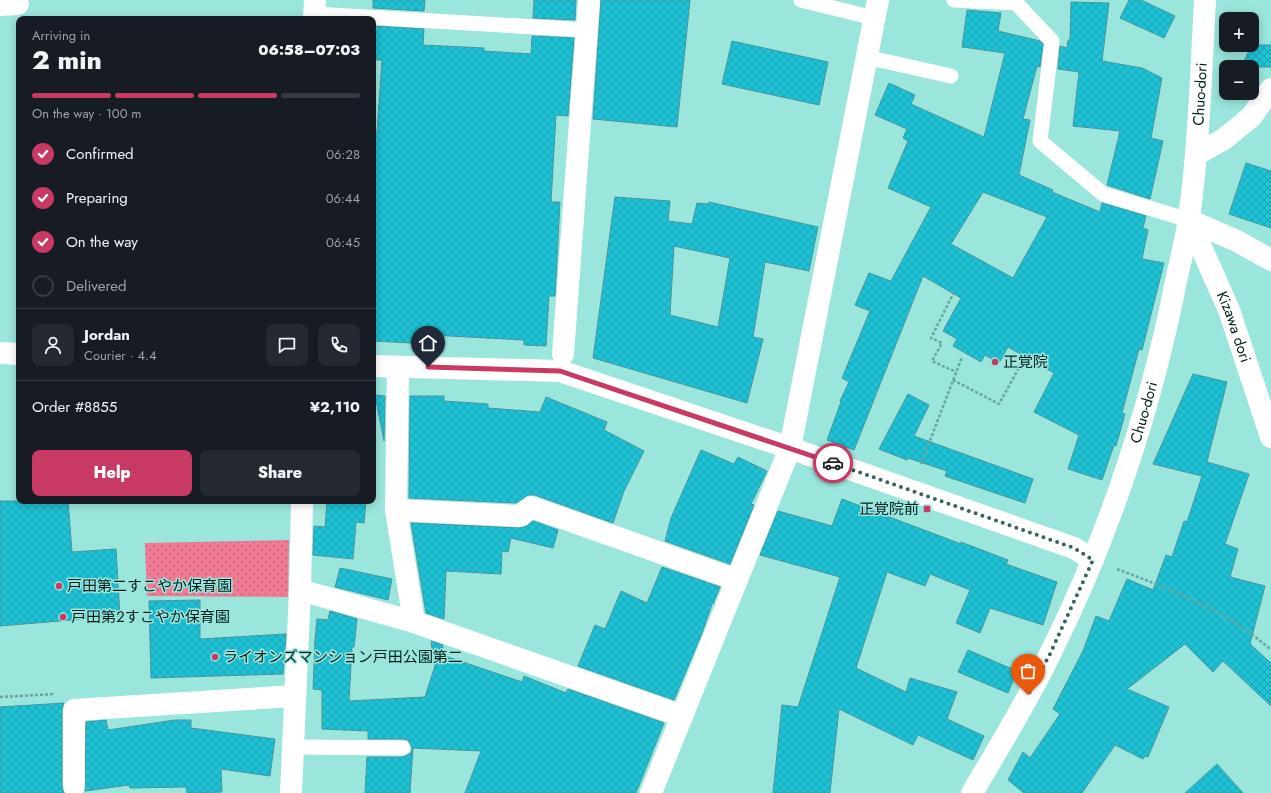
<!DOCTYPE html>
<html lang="en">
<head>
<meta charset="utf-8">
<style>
	:root { --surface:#171b24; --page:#242831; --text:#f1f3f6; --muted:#9ea1a6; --line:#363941; --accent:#c83a64 }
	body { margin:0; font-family:Jost,"Noto Sans JP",sans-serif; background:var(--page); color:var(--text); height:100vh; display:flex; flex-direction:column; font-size:15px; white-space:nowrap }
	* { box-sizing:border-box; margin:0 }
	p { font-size:13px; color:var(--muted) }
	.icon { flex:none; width:22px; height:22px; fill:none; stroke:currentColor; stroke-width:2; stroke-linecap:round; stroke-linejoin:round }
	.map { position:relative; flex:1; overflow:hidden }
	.sheet { position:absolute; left:16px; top:16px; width:360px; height:488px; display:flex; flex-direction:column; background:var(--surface); border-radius:8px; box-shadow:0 2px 10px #0003 }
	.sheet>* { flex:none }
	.controls { position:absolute; left:1219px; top:12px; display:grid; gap:8px }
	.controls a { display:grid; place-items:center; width:40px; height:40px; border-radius:8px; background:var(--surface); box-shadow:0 2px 10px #0003; font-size:20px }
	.pin { position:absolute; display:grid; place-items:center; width:34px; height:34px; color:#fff; margin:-41px -17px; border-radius:50% 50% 50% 0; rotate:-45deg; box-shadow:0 0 4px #0007 }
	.pin .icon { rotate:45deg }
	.courier { position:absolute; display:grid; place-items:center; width:40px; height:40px; margin:-20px; border:3px solid #c83a64; border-radius:50%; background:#fff; color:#222; box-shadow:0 1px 5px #0007 }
	.head em { font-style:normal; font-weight:800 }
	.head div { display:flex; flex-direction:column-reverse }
	.head { display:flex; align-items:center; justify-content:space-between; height:68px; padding:0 16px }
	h1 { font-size:26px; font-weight:800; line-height:30px }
	.bar { display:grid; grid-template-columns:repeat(4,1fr); gap:6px 4px; align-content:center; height:48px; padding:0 16px }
	.bar i { height:5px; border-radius:3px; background:var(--line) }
	.bar .on { background:var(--accent) }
	.bar p { grid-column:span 4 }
	.line { display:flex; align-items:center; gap:10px; padding:0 16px; border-top:1px solid var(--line) }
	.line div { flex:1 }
	.round { display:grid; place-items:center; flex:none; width:42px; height:42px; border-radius:8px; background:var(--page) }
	ol { padding:0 16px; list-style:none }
	li { display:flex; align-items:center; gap:12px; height:44px }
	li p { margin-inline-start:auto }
	li .icon { padding:4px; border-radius:50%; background:var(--accent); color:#fff; stroke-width:4 }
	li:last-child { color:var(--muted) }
	li i { width:22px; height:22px; border:2px solid var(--line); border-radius:50% }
	.button { display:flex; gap:8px; margin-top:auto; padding:8px 16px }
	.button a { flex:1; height:46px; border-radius:8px; background:var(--accent); color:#fff; font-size:16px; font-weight:800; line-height:46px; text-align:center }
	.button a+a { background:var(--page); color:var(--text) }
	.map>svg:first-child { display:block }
</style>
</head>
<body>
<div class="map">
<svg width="1271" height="793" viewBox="0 0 1271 793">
	<defs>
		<pattern id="grass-dots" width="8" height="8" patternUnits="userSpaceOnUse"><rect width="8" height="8" fill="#f17a95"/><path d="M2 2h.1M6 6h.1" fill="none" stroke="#c16379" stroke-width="1.8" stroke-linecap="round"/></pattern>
		<pattern id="building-cross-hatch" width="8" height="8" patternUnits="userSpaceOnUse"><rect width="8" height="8" fill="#1fc2d4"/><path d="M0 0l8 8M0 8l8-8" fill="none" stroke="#1aa6b6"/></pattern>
	</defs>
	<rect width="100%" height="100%" fill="#9ae6dd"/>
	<path fill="url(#grass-dots)" d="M289 540 288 597 147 596 145 543Z"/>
	<g fill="url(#building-cross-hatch)" stroke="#49949e" fill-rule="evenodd">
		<path d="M373 0H425L424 11 373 8Z"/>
		<path d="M534 0H576L575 20 533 18Z"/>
		<path d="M601 0H690L677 127 593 119Z"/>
		<path d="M1129 0H1141L1175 16 1164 38 1120 18Z"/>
		<path d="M1071 2 1109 3 1102 61 1142 68 1162 78 1151 138 1163 141 1150 199 1107 185 1120 131 1073 126 1079 72 1058 69 1060 46 1067 48 1068 40H1070Z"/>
		<path d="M967 10 1001 13 998 31 1040 41 1043 44 1040 67 1037 66 1023 119 1030 120 1019 175 1053 190 1052 192 1100 212 1102 203 1146 216 1143 228 1148 230 1142 259 1164 263 1142 350 1139 349 1122 413 1125 414 1116 446 1114 445 1102 480 1068 469 1079 435 1034 412 1054 373 1008 347 999 363 985 355 981 362 953 346 957 339 943 331 961 298 923 276 854 450 827 440 841 402 840 401 849 382 842 378 870 311 855 305 869 273 891 281 931 207 888 188 908 141 903 138 907 129 875 115 889 83 915 95 911 104 984 137 1005 53 962 47ZM983 192 1047 217 1013 278 951 244Z"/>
		<path d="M373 26 424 29 423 45 484 48V51L531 54 532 36 574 38 568 116 556 115 551 202H560L555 296H549L546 346 524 345V340L431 335 430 344 373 341V132H377L382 60H373Z"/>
		<path d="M732 41 828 62 819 105 722 84Z"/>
		<path d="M1252 45H1271V67H1241Z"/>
		<path d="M1246 163 1271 171V228L1229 214Z"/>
		<path d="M615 197 670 201 668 221 692 224 697 203 708 204 709 202 818 227 809 271 765 262 753 337 763 339 747 403 593 358ZM674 246 730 258 718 327 670 315Z"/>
		<path d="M1193 374 1227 382 1207 462 1249 474 1225 544 1238 549 1230 577 1265 586 1250 644 1271 663V706L1223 661 1213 672 1185 644 1127 689 1169 707 1148 757 1145 756 1143 759 1115 745 1082 793H1024L1008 780 1023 752 1030 758 1060 714 1053 709 1083 651 1096 616 1109 621 1127 579 1153 590 1166 555 1172 557 1184 521 1187 522 1202 476 1153 464Z"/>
		<path d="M908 394 929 405 914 436 1033 479 1025 503 945 476 947 471 908 458 907 460 879 449Z"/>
		<path d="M375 395 385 396 384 441Z"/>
		<path d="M410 396H444V401L488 404V408L540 412 546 397 607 422 604 430 644 451 624 491 613 523 535 495H528L516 503 409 498Z"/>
		<path d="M701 450 734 464 738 457 767 471 751 504 754 505 730 564 665 541 671 518Z"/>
		<path d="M842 499 961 544V542L1008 560 1006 564 1057 582 1043 625 990 608 980 633 956 623 970 590 930 574 925 586 887 572 856 668 906 692 910 678 957 692 947 719 984 736 973 760 918 735 913 745 839 709 830 793H773L782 705 798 707 840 577 760 555 778 511 832 526Z"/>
		<path d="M0 501H68L72 552 116 549 120 616 0 626Z"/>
		<path d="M327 501H366L364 523 356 522 353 559 313 555 314 526 325 527Z"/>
		<path d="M533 521 558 530 553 548 511 538 508 552 502 551 501 574 446 571 444 619 426 613 411 523 519 528 527 526Z"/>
		<path d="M662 567 720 587 713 604H712L702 633 674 700 578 666 595 625 605 629 621 591 647 603Z"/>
		<path d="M340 568 392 579 388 600 335 587Z"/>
		<path d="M200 600V639L286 634 283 674 151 678 149 601Z"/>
		<path d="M330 611 357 619 354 647H352L349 701 425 697 438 656H433L431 641 443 645 442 655 522 682 524 676 566 693 568 689 664 723 636 793H465L481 751 413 748 410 793H365L367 757H403L411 753 412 748 408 740 403 739H368V731L322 729V690L313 689 315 640 317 619 328 620Z"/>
		<path d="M968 650 1017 671 1008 693 958 672Z"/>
		<path d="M64 703 62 710V786L64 793H0V707Z"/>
		<path d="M106 720 108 730 175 720H191V728L275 739 270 776 221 769 222 792 187 793 186 787 130 788 129 785 85 791 86 722Z"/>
		<path d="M1217 764 1243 793H1185Z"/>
	</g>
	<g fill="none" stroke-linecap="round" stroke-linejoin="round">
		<g stroke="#68a59f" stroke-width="2.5" stroke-dasharray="3 2" stroke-linecap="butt">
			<path d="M954 292 931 338 942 343 932 361 956 372"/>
			<path d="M953 380 999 404 1021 364"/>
			<path d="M921 464 962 357"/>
			<path d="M1117 569C1172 590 1226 610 1271 650"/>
			<path d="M0 697 55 694"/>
		</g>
		<g stroke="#fff" stroke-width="15">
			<path d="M801 0 874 18"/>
			<path d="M954 0 1016 3 1052 41 1040 141 1103 194 1189 220"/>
			<path d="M314 14 587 30"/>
			<path d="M866 57 951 76"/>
			<path d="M293 747 403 748"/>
		</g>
		<g stroke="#fff" stroke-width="22">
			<path d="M0 5 18 4"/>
			<path d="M314 19 315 0"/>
			<path d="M1196 155 1224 139 1251 117 1271 89"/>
			<path d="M1189 220 1237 241 1271 260"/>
			<path d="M563 354 589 0"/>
			<path d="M398 367 396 510 414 622"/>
			<path d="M396 510 520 516 531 507 737 580"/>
			<path d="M300 590 414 622 682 716"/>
			<path d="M74 786V710L295 696"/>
			<path d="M291 793 300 590 302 501"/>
			<path d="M651 793 790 448 878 0"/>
		</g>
		<g stroke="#fff" stroke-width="22">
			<path id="s1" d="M1189 220 1229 310 1271 437"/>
			<path d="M0 353 19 354"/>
			<path d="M373 366 560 371 790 448 1074 548 1093 560"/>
			<path id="s2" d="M972 793C999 747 1027 702 1050 654 1106 542 1146 423 1172 301 1177 273 1185 246 1189 218 1199 146 1201 73 1205 0"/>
		</g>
	</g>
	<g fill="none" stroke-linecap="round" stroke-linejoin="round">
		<path stroke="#366560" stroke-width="4" stroke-dasharray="0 7.2" d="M833 463 1074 548 1093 560 1050 654 1028 695"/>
		<path stroke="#c83a64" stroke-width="5" d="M428 367 560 371 833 463"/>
	</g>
	<g fill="#c83a64" stroke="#9ae6dd" stroke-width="1.5">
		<circle cx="995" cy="362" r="4"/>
		<rect x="923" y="505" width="8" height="8" rx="2"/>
		<circle cx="59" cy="586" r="4"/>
		<circle cx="63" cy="617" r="4"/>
		<circle cx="215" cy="657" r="4"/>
	</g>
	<g text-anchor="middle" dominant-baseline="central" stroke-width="3" stroke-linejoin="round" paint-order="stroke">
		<g font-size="15" fill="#001f1d" stroke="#9ae6dd">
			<text stroke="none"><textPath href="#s2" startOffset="743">Chuo-dori</textPath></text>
			<text stroke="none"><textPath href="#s1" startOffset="116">Kizawa dori</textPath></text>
			<text stroke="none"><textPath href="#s2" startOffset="419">Chuo-dori</textPath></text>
		</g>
		<g font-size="15" fill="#001f1d" stroke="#9ae6dd" text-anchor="start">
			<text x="1003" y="362">正覚院</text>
			<text x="919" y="509" text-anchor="end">正覚院前</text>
			<text x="67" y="586">戸田第二すこやか保育園</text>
			<text x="71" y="617">戸田第２すこやか保育園</text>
			<text x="223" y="657">ライオンズマンション戸田公園第二</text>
		</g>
	</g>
</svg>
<div class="controls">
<a>+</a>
<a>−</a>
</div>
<div class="pin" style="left:1028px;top:695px;background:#ea580c"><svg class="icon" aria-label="bag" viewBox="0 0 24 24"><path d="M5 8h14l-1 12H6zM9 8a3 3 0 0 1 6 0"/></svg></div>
<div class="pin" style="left:428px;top:367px;background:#1f2937"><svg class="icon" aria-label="home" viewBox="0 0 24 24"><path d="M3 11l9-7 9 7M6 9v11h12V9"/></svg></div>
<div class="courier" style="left:833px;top:463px"><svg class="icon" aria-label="car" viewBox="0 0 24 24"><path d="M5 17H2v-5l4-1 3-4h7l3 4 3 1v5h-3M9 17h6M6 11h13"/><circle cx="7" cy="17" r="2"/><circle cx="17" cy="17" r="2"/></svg></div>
<section class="sheet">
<div class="head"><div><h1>2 min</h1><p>Arriving in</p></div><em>06:58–07:03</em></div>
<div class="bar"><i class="on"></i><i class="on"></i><i class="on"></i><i></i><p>On the way · 100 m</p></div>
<ol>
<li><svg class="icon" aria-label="check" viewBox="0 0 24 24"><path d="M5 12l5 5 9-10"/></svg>Confirmed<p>06:28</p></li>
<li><svg class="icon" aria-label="check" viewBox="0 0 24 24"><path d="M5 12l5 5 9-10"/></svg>Preparing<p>06:44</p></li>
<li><svg class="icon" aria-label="check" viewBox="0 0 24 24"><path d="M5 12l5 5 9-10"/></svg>On the way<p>06:45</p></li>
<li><i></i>Delivered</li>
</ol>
<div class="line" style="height:72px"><a class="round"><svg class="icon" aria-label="person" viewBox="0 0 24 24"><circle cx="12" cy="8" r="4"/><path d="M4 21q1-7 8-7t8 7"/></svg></a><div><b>Jordan</b><p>Courier · 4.4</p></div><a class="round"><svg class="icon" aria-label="chat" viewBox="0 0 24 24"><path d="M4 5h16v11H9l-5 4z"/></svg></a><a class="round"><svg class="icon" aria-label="phone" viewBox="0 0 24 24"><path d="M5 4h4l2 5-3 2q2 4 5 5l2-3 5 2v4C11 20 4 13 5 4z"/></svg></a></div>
<div class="line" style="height:52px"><div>Order #8855</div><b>¥2,110</b></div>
<div class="button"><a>Help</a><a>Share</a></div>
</section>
</div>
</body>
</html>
